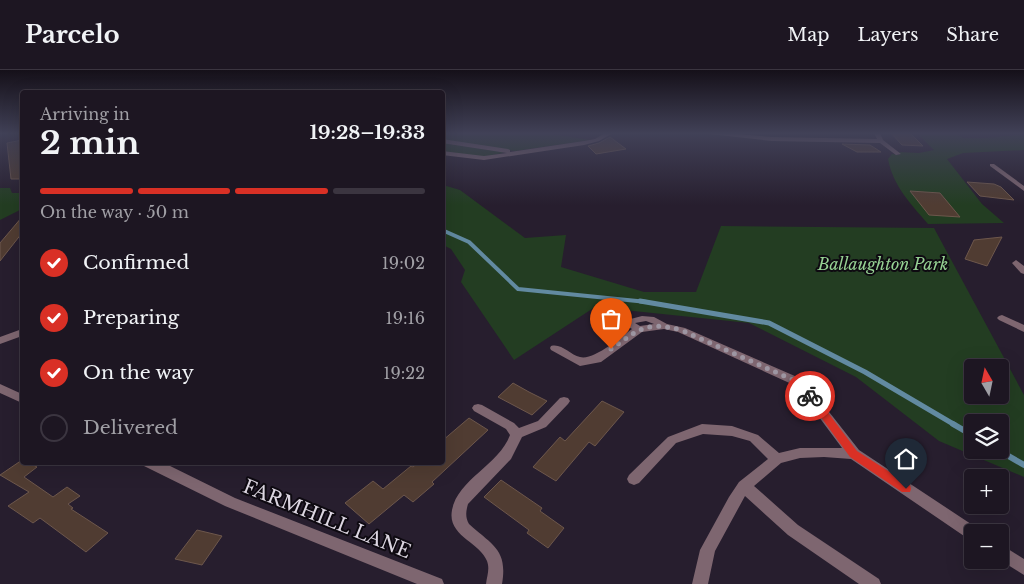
<!DOCTYPE html>
<html lang="en">
<head>
<meta charset="utf-8">
<style>
	:root { --surface:#1d1622; --page:#2a232f; --text:#f1f3f6; --muted:#a09fa5; --line:#3b3540; --accent:#d93025 }
	body { margin:0; font-family:"Libre Baskerville",serif; background:var(--page); color:var(--text); height:100vh; display:flex; flex-direction:column; font-size:19px; white-space:nowrap }
	* { box-sizing:border-box; margin:0 }
	p { font-size:16px; color:var(--muted) }
	.icon { flex:none; width:28px; height:28px; fill:none; stroke:currentColor; stroke-width:2; stroke-linecap:round; stroke-linejoin:round }
	.map { position:relative; flex:1; overflow:hidden }
	.panel { position:absolute; left:20px; top:20px; width:425px; height:375px; display:flex; flex-direction:column; background:var(--surface); border-radius:5px; box-shadow:0 5px 20px #0002,0 0 0 1px var(--line) }
	.panel>* { flex:none }
	.needle { width:32px; rotate:351deg }
	.controls { position:absolute; left:964px; top:289px; display:grid; gap:10px }
	.controls a { display:grid; place-items:center; width:45px; height:45px; border-radius:5px; background:var(--surface); box-shadow:0 5px 20px #0002,0 0 0 1px var(--line); font-size:25px }
	.pin { position:absolute; display:grid; place-items:center; width:42px; height:42px; color:#fff; margin:-51px -21px; border-radius:50% 50% 50% 0; rotate:-45deg; box-shadow:0 0 5px #0007 }
	.pin .icon { rotate:45deg }
	.courier { position:absolute; display:grid; place-items:center; width:50px; height:50px; margin:-25px; border:4px solid #d93025; border-radius:50%; background:#fff; color:#222; box-shadow:0 1px 6px #0007 }
	.head em { font-style:normal; font-weight:700 }
	.head div { display:flex; flex-direction:column-reverse }
	.head { display:flex; align-items:center; justify-content:space-between; height:85px; padding:0 20px }
	h1 { font-size:32px; font-weight:700; line-height:38px }
	.bar { display:grid; grid-template-columns:repeat(4,1fr); gap:8px 5px; align-content:center; height:60px; padding:0 20px }
	.bar i { height:6px; border-radius:4px; background:var(--line) }
	.bar .selected { background:var(--accent) }
	.bar p { grid-column:span 4 }
	ol { padding:0 20px; list-style:none }
	li { display:flex; align-items:center; gap:15px; height:55px }
	li p { margin-inline-start:auto }
	li .icon { padding:5px; border-radius:50%; background:var(--accent); color:#fff; stroke-width:4 }
	li:last-child { color:var(--muted) }
	li i { width:28px; height:28px; border:2px solid var(--line); border-radius:50% }
	header { display:flex; align-items:center; gap:30px; box-sizing:border-box; height:70px; padding:0 25px; background:var(--surface); border-bottom:1px solid var(--line) }
	header strong { font-size:24px }
	nav { display:flex; gap:28px; margin-inline-start:auto; font-size:18px }
	.map>svg:first-child { display:block }
</style>
</head>
<body>
<header>
<strong>Parcelo</strong>
<nav><a>Map</a><a>Layers</a><a>Share</a></nav>
</header>
<div class="map">
<svg width="1024" height="514" viewBox="0 0 1024 514">
	<rect width="100%" height="100%" fill="#271e2e"/>
	<g fill="#233d22" fill-rule="evenodd">
		<path d="M442 63H545L591 70 515 81 443 70Z"/>
		<path d="M917 63H956L963 68H986L1024 64V80L963 83 947 89 982 134 1004 153 928 154C911 134 893 116 888 89L892 84 900 85 898 82 919 83 934 80Z"/>
		<path d="M442 73 502 82 503 83 481 87 443 81Z"/>
		<path d="M443 115 460 120 525 168 566 165 561 197 644 222H696L721 156 934 158 1024 325V407L939 371 856 307 749 253 595 237 514 290 461 212 465 200 451 179 443 175ZM972 298H1000V325H972ZM972 352H1000V380H972Z"/>
		<path d="M0 118H10L12 123H22V139L0 150Z"/>
	</g>
	<g fill="none" stroke-linecap="round" stroke-linejoin="round">
		<path stroke="#628aa1" stroke-width="4" d="M442 160 469 172 518 219 647 232"/>
		<path stroke="#628aa1" stroke-width="5" d="M640 231 769 253 865 302 955 355"/>
		<g stroke="#628aa1" stroke-width="6">
			<path d="M953 354 972 365"/>
			<path d="M998 380 1024 395"/>
		</g>
	</g>
	<g fill="#503c32" stroke="#6d574c">
		<path d="M891 63H910L923 76 902 75Z"/>
		<path d="M610 67 626 79 596 84 588 76 599 73Z"/>
		<path d="M22 70V109H11L7 73Z"/>
		<path d="M842 74 870 75 881 82H857Z"/>
		<path d="M967 112 994 114 1001 117 1014 130 980 126Z"/>
		<path d="M910 121 940 123 960 147 929 145Z"/>
		<path d="M22 147V163L0 191V173Z"/>
		<path d="M1002 167 987 196 965 189 974 170Z"/>
		<path d="M513 313 529 322 547 331 532 345 498 327Z"/>
		<path d="M602 331 624 342 595 376 589 372 556 411 533 397 560 367 565 371Z"/>
		<path d="M469 348 488 360 432 412 434 414 413 432 404 425 369 454 345 433 373 411 383 419 411 396 413 397 419 392H442V371Z"/>
		<path d="M22 390V392H28L37 397 24 407 53 427 67 417 80 426 68 434 73 438 71 439 108 463 86 482 40 448 33 453 8 436 29 422 0 405Z"/>
		<path d="M501 410 542 438 540 441 564 458 548 478 527 463 529 460 484 427Z"/>
		<path d="M197 460 222 466 202 495 175 489Z"/>
	</g>
	<g fill="none" stroke-linecap="round" stroke-linejoin="round">
		<g fill="#7e6670" fill-rule="evenodd">
			<path d="M605 63H613L599 71 584 75 484 90 442 85V81L484 86 507 83 442 73V69L508 79 510 80V82L584 71 595 69Z"/>
			<path d="M700 63H725L772 67 877 69 874 63H880L883 70 901 84 896 85 880 73 772 71Z"/>
			<path d="M990 94H994L1024 116V121L990 96Z"/>
			<path d="M1016 190 1024 196V204L1021 203 1012 193Z"/>
			<path d="M1002 245 1024 255V262L999 250 997 248 999 246Z"/>
			<path d="M642 246 654 247 667 254 685 258 804 310 859 380 977 458 979 462H972V469L967 468 851 389 824 387 800 388 781 393 754 416 798 455 879 509 881 514H859L788 465 745 426 715 481 708 514H692L700 480 729 427 739 412 768 389 750 371 732 366 703 364 676 373 639 413 634 415 629 413 627 409 629 405 668 367 702 354 732 356 758 365 779 383 800 378H842L796 316 678 262 664 259 642 262 601 292 580 296 551 280 550 278 551 276C562 273 570 285 580 287 593 291 621 267 632 259L622 253 623 251ZM646 251 654 254 640 256 635 253Z"/>
			<path d="M22 259V266L0 274V267Z"/>
			<path d="M0 314 22 324V333L0 323Z"/>
			<path d="M564 327 568 328 570 331 568 334 546 357 522 367 511 389 468 434C466 441 465 447 469 454 492 475 508 479 502 514H486C487 506 490 499 487 491 480 472 447 466 452 440 458 409 499 395 510 365L506 359 474 341 472 338 474 335 478 334 482 335 514 353 519 358 538 351 560 328Z"/>
			<path d="M143 392H162L235 428 442 509 444 514H417L225 436 144 396Z"/>
			<path d="M1000 474 1024 489V505L1000 490Z"/>
		</g>
	</g>
	<linearGradient id="sky" x2="0" y2="1"><stop stop-color="#151019"/><stop offset="0.47" stop-color="#414157"/><stop offset="1" stop-color="#414157" stop-opacity="0"/></linearGradient>
	<rect width="1024" height="135" fill="url(#sky)"/>
	<path fill="#d93025" d="M810 323 814 324 857 381 910 415 911 419 910 422H902L850 387 807 328 806 326Z"/>
	<g fill="none" stroke-linecap="round" stroke-linejoin="round">
		<path stroke="#9d96a2" stroke-width="5" stroke-dasharray="0 9" d="M611 279C639 259 646 251 681 260L800 313 810 326"/>
	</g>
	<g text-anchor="middle" dominant-baseline="central" stroke-width="4" stroke-linejoin="round" paint-order="stroke">
		<g font-size="16" font-style="italic" fill="#96d193" stroke="#0e0a11">
			<text x="883" y="194">Ballaughton Park</text>
		</g>
		<g font-size="19" fill="#dcd6e1" stroke="#0e0a11">
			<text transform="translate(327 449) rotate(22)">FARMHILL LANE</text>
		</g>
	</g>
</svg>
<div class="controls">
<a><svg class="needle" viewBox="-14 -14 28 28"><path d="M0-13l5 13h-10z" fill="#e53935"/><path d="M0 13l5-13h-10z" fill="#a09fa5"/></svg></a>
<a><svg class="icon" aria-label="layers" viewBox="0 0 24 24"><path d="M12 4l9 5-9 5-9-5zM3 14l9 5 9-5"/></svg></a>
<a>+</a>
<a>−</a>
</div>
<div class="pin" style="left:611px;top:279px;background:#ea580c"><svg class="icon" aria-label="bag" viewBox="0 0 24 24"><path d="M5 8h14l-1 12H6zM9 8a3 3 0 0 1 6 0"/></svg></div>
<div class="pin" style="left:906px;top:419px;background:#1f2937"><svg class="icon" aria-label="home" viewBox="0 0 24 24"><path d="M3 11l9-7 9 7M6 9v11h12V9"/></svg></div>
<div class="courier" style="left:810px;top:326px"><svg class="icon" aria-label="bike" viewBox="0 0 24 24"><circle cx="6" cy="16" r="4"/><circle cx="18" cy="16" r="4"/><path d="M6 16l4-8h5l3 8M10 8l3 8H6M13 5h3"/></svg></div>
<section class="panel">
<div class="head"><div><h1>2 min</h1><p>Arriving in</p></div><em>19:28–19:33</em></div>
<div class="bar"><i class="selected"></i><i class="selected"></i><i class="selected"></i><i></i><p>On the way · 50 m</p></div>
<ol>
<li><svg class="icon" aria-label="check" viewBox="0 0 24 24"><path d="M5 12l5 5 9-10"/></svg>Confirmed<p>19:02</p></li>
<li><svg class="icon" aria-label="check" viewBox="0 0 24 24"><path d="M5 12l5 5 9-10"/></svg>Preparing<p>19:16</p></li>
<li><svg class="icon" aria-label="check" viewBox="0 0 24 24"><path d="M5 12l5 5 9-10"/></svg>On the way<p>19:22</p></li>
<li><i></i>Delivered</li>
</ol>
</section>
</div>
</body>
</html>
